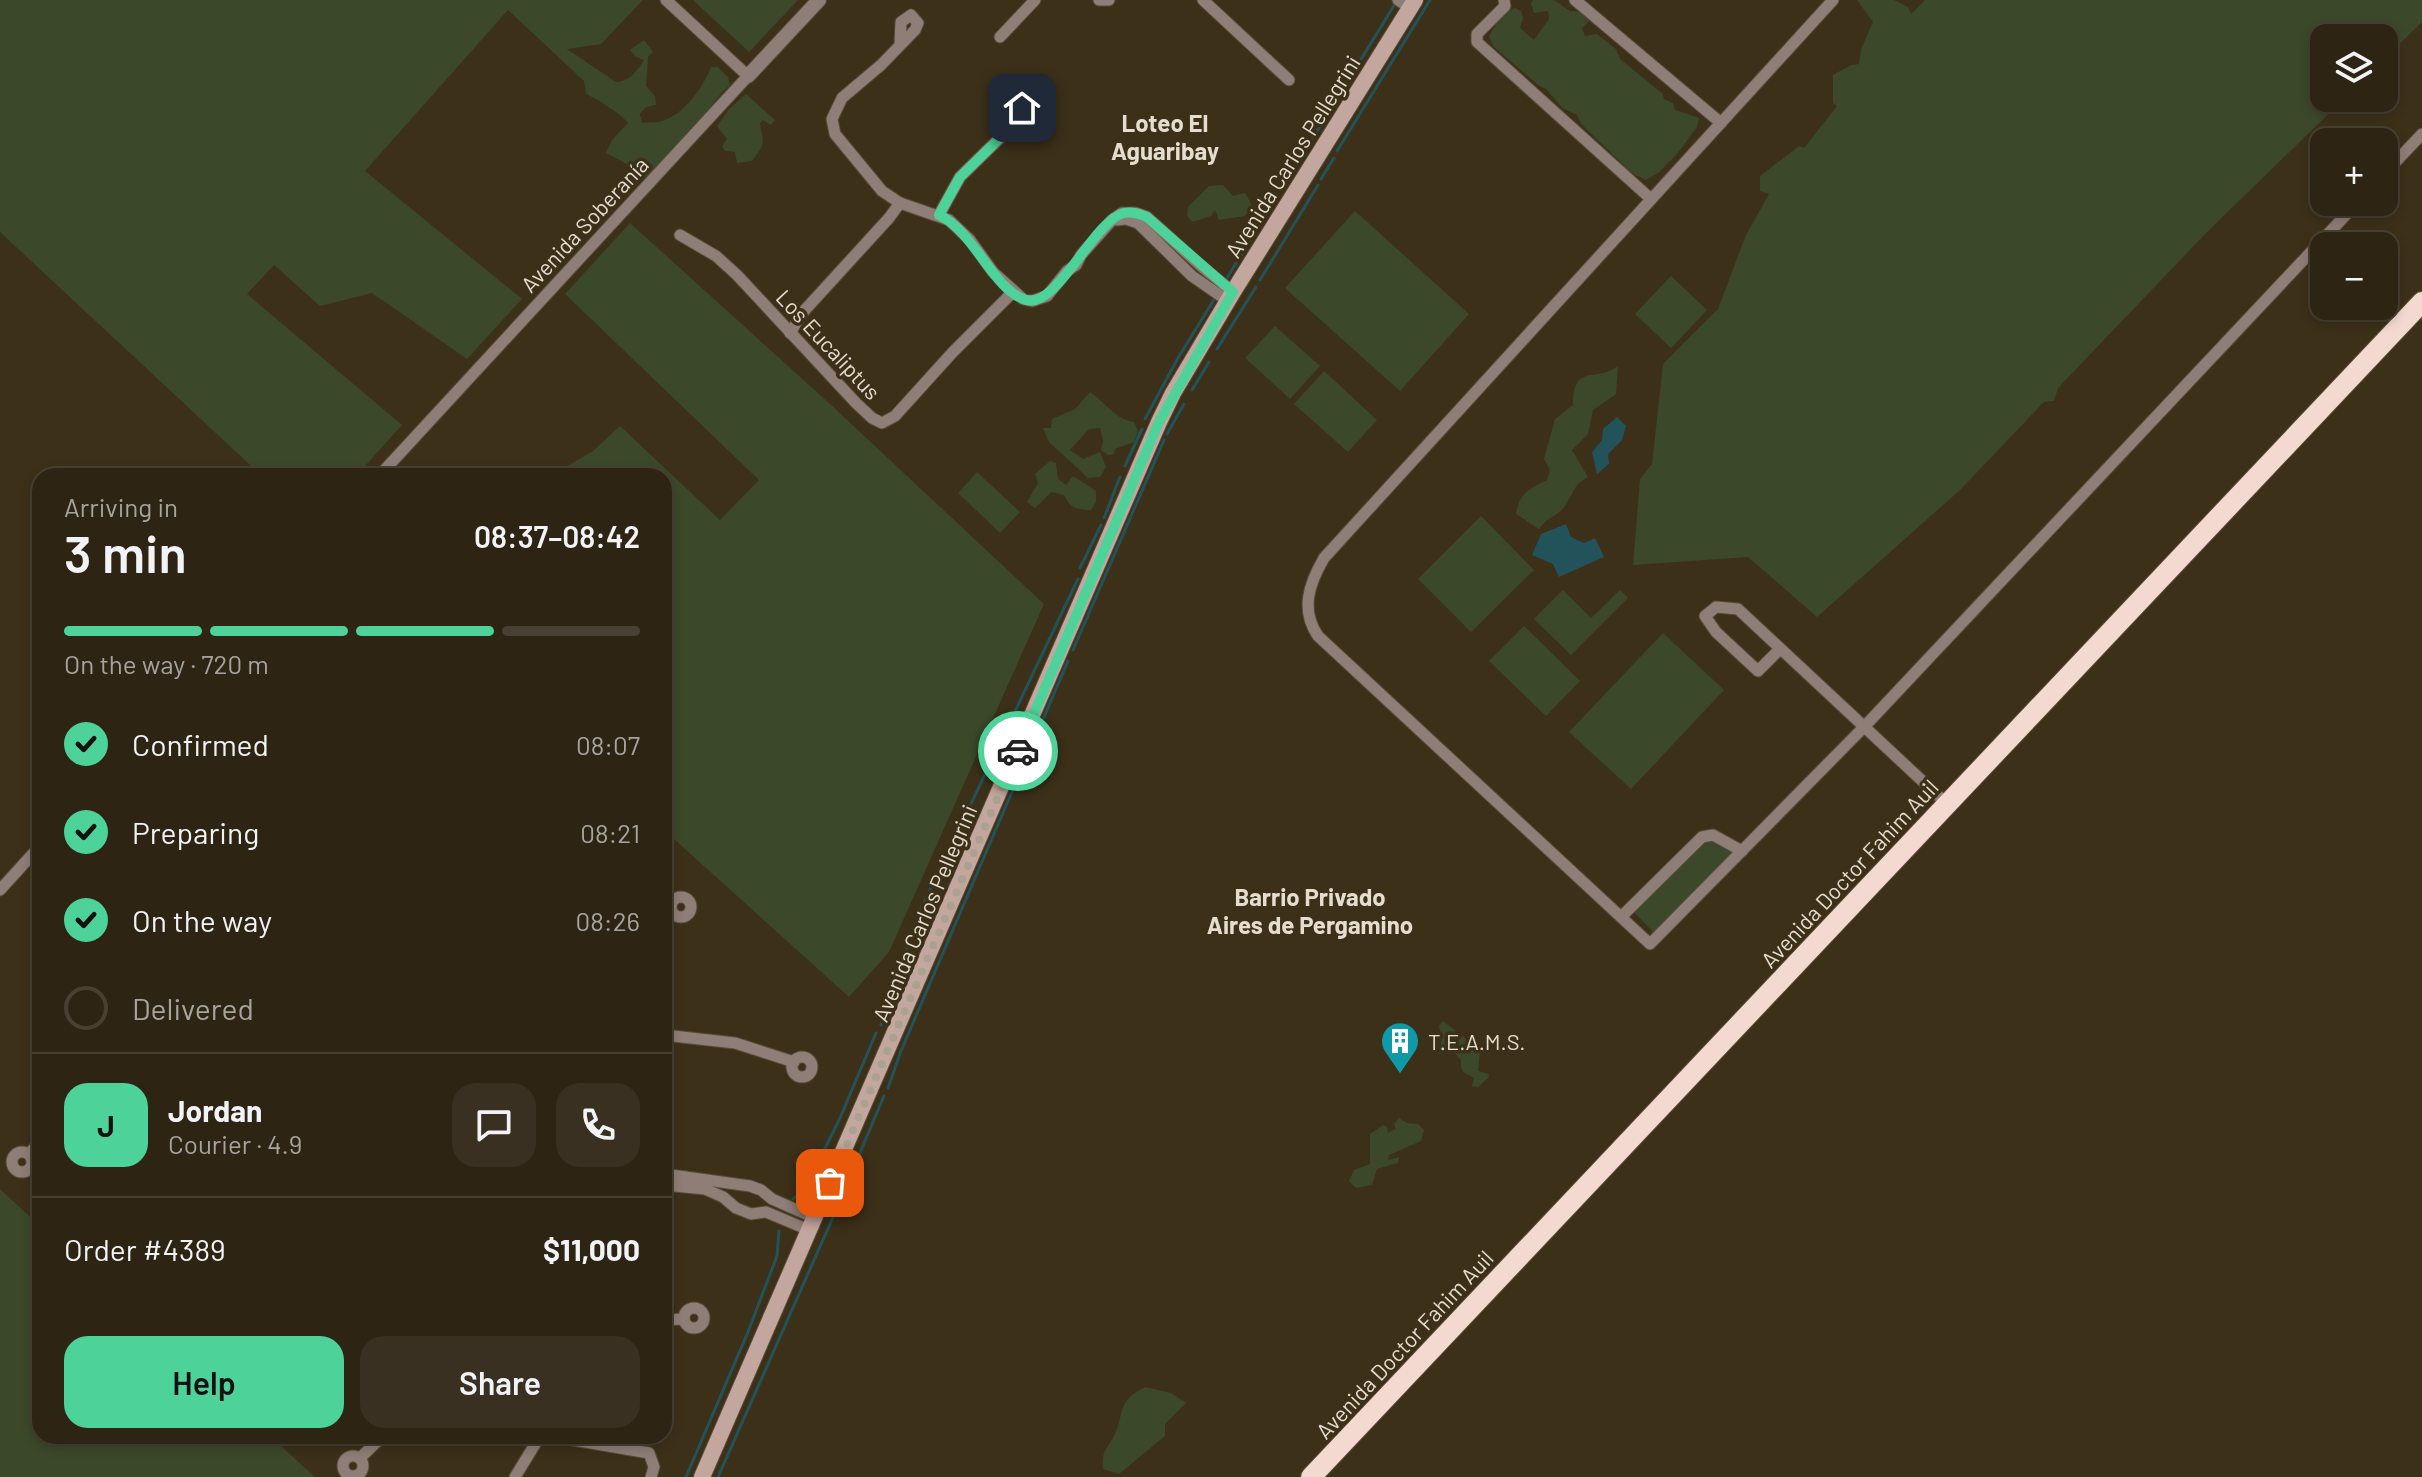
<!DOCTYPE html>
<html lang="en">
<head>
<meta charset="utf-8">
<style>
	:root { --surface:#2d2413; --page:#393021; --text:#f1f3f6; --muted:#a7a4a0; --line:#484133; --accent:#4dd39a }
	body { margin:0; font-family:Barlow,sans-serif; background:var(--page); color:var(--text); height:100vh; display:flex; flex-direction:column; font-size:30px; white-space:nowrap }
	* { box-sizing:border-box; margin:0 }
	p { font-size:26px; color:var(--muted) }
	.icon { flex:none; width:44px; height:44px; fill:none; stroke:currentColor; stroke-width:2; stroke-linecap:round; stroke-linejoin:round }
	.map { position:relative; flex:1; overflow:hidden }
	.details { position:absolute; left:32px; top:468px; width:640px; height:976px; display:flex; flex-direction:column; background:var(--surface); border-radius:24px; box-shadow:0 4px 12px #0003,0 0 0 2px var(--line) }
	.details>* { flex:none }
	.fabs { position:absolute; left:2310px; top:24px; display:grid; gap:16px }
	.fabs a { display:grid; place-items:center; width:88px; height:88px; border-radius:16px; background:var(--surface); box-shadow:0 4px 12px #0003,0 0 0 2px var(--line); font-size:40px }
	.pin { position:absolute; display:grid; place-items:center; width:68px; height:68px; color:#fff; margin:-34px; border-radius:16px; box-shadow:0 4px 12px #0006 }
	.courier { position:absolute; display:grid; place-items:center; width:80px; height:80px; margin:-40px; border:6px solid #4dd39a; border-radius:50%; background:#fff; color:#222; box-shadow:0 2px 10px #0007 }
	.head em { font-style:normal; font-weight:600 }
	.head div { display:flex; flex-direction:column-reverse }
	.head { display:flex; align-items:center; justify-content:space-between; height:136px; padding:0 32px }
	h1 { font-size:52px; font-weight:600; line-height:60px }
	.bar { display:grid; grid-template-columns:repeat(4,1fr); gap:12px 8px; align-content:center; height:96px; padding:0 32px }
	.bar i { height:10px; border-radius:6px; background:var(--line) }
	.bar .on { background:var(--accent) }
	.bar p { grid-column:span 4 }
	.line { display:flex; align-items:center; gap:20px; padding:0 32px; border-top:2px solid var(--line) }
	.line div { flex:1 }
	.round { display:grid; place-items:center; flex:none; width:84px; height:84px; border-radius:24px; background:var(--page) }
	ol { padding:0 32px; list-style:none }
	li { display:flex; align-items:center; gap:24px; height:88px }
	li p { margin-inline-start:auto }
	li .icon { padding:8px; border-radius:50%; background:var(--accent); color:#111; stroke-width:4 }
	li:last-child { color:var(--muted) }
	li i { width:44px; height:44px; border:4px solid var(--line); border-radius:50% }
	.button { display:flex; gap:16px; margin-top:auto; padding:16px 32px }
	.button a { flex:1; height:92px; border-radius:24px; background:var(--accent); color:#111; font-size:32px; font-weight:600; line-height:92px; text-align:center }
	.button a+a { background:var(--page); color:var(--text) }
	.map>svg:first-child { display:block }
</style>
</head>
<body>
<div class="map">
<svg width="2422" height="1477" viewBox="0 0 2422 1477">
	<rect width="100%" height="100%" fill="#3c3019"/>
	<g fill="#3b482a">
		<path d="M0 0H643L601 44 567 49 616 82C629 82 638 70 644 60L636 57 630 50 644 40 653 52 648 57 646 86 655 96 656 105 646 107 640 114 642 123C648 122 657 123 662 121 685 114 703 87 711 67H718L728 77 730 85C719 94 714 103 706 114 691 133 658 169 639 182L625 163 606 153 612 140 628 123C620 113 597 99 586 94L584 81 508 10 365 171 522 299 467 359 372 293 320 306 274 265 247 294 402 425 356 476H262L0 232Z"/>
		<path d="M693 0H798L749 52Z"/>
		<path d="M1533 0H1554L1570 11 1582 12 1589 21 1582 28 1585 36 1597 34 1616 49 1620 59 1663 94 1664 99 1673 103 1675 110 1699 118 1697 127 1677 154 1658 173 1646 180 1632 173 1581 124 1577 115 1562 108 1546 89 1538 85 1493 46 1489 36C1496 24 1502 13 1515 8L1521 11 1523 18 1520 28 1534 40 1549 19 1548 11 1534 13 1531 3Z"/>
		<path d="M1857 0H1894L1908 7 1911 14 1925 0H2422V22L2384 59V38H2324V98H2345L2207 232 2058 388 2054 401 2044 402 1960 490 1817 617 1748 557 1633 565 1640 479 1652 464 1663 364 1718 309 1746 235 1769 194 1760 191V176L1799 146 1804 148 1837 106 1833 103V75L1851 65 1859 64 1861 49 1873 22Z"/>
		<path d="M746 94 775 120 771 125 763 120 760 123C763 144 767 142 752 161L737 163 735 152 725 151 722 146 727 139 717 126 729 109Z"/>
		<path d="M1223 185 1233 196 1245 193 1252 205 1245 216 1219 220 1215 210 1211 216 1192 222 1187 215 1188 207 1209 186Z"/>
		<path d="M1355 211 1469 314 1400 391 1285 288Z"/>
		<path d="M630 223 830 404 1044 604 889 952 849 997 664 830V476H550L593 451 620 426 720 520 759 480 565 294Z"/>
		<path d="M1671 276 1707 310 1671 348 1635 314Z"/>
		<path d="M1275 326 1320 366 1290 399 1245 358Z"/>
		<path d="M1618 366 1616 394 1593 410 1588 434 1572 450 1588 477C1568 488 1574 500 1559 512 1550 520 1548 517 1539 529L1516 514C1520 492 1528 490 1547 480L1550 470 1544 459 1555 419 1573 405C1573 362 1597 383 1618 366Z"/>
		<path d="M1324 371 1377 420 1348 452 1294 404Z"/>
		<path d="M1090 392C1105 402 1116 420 1134 422L1138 431 1134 442 1115 449 1114 454 1108 455 1101 450 1103 441 1100 428 1089 429 1070 450 1083 459 1100 452 1106 467 1100 477 1088 478 1049 442 1043 428H1051L1052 419 1075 409Z"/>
		<path d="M1050 461 1056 463 1058 479 1066 485 1073 476 1096 491V502L1091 510C1077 510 1070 508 1064 495L1051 492 1035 508 1027 502 1038 483 1035 474Z"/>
		<path d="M977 472 1020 512 1000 533 958 493Z"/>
		<path d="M1481 516 1534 570 1471 632 1418 579Z"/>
		<path d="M1563 590 1591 618 1620 590 1628 598 1571 655 1534 619Z"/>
		<path d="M1524 626 1580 681 1546 716 1489 661Z"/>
		<path d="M1663 633 1724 690 1631 789 1569 732Z"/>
		<path d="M1710 840 1733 852 1654 933 1634 912 1702 841Z"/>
		<path d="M1443 1021 1480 1050 1478 1071 1489 1074 1488 1078 1478 1087 1472 1086 1474 1078C1464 1072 1460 1073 1461 1060L1453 1051 1439 1054 1442 1038 1439 1026Z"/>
		<path d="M1399 1118 1407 1123 1418 1124 1424 1130 1421 1141 1389 1155 1388 1160 1399 1157 1398 1163 1377 1169 1372 1185 1356 1188 1349 1181 1354 1170 1370 1164V1134L1383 1125 1387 1127 1388 1133 1396 1129 1394 1124Z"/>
		<path d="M0 1189 40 1226V1436H270L315 1477H0Z"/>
		<path d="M1145 1387 1171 1393 1186 1403 1165 1424V1436L1119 1474 1103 1469C1101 1450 1108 1449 1115 1434 1125 1411 1116 1402 1145 1387Z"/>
	</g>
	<g fill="#22535a">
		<path d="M1617 417 1626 426 1622 440 1608 454 1609 464 1597 474 1592 452 1602 440 1603 429Z"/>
		<path d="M1566 524 1571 537 1584 543 1595 538 1604 557 1559 577 1553 564 1532 555 1541 534Z"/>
	</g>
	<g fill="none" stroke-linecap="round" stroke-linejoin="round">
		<g stroke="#22535a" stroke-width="3">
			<path d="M1337 151 1430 0"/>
			<path d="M1321 179 1334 158"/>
			<path d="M1285 183 1395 4"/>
			<path d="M1268 211 1276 197"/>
			<path d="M1227 278 1264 218"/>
			<path d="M1260 280 1318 185"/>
			<path d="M1217 349 1256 287"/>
			<path d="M1192 390 1209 362"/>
			<path d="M1145 419 1178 358 1215 298"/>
			<path d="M1167 434 1184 404"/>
			<path d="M1125 466 1142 429"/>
			<path d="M1104 518 1120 477"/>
			<path d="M1080 568 1101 525"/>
			<path d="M1073 650 1164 440"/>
			<path d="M881 1025 919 913 1078 579"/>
			<path d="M888 1088 901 1051 1068 661"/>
			<path d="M848 1181 884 1096"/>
			<path d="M793 1199 806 1187 840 1118 876 1033"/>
			<path d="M686 1477 748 1332 777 1256 779 1231"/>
			<path d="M718 1477 834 1215"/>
		</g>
		<g stroke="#574c36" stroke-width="13">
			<g id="minor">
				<path d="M1099 0H1109"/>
				<path d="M1203 0 1289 80"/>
				<path d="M1398 0 1410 8"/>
				<path d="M1504 0 1505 6 1477 34V42L1651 199"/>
				<path d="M1575 0 1721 123"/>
				<path d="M1833 0 1324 558C1309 584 1300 610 1318 636L1650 944 1864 727 2358 202"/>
				<path d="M1000 37 1035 0"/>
				<path d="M900 44 901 22 911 15 918 23 915 30 881 65 842 98 832 119 835 134 882 191 900 203 949 220 970 240 993 272 1023 299 1032 301 1047 296 1067 271 1076 265 1081 255 1112 220 1122 213H1136L1147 217 1201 266 1233 292"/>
				<path d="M2384 174 2422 134"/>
				<path d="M939 215 960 177 1005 133 1031 119 1030 111 1022 108 1011 119 1005 133"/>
				<path d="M1117 220 1126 219 1138 223 1192 276 1228 301"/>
				<path d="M680 235 716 256 737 275 856 403 872 418 882 423 895 416 952 353 1013 292"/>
				<path d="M790 333 804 311 889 218 900 203"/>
				<path d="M379 476 748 76 666 0"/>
				<path d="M1780 649 1758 671 1716 632 1705 616 1716 607 1738 609 1947 804"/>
				<path d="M0 890 40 846"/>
				<circle cx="681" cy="907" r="10"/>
				<path d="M1621 917 1702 837 1713 835 1742 851"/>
				<path d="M664 1035 735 1043 794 1062"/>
				<circle cx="802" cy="1067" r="10"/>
				<circle cx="22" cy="1162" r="10"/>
				<path d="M29 1154 40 1141"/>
				<path d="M664 1174 750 1186 761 1190 772 1199 815 1218"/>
				<path d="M664 1185 705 1189 723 1197 736 1208 751 1214 766 1212 809 1230"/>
				<circle cx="694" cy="1318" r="10"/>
				<path d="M664 1320 684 1319"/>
				<path d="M550 1436 649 1453 654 1467 651 1477"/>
				<circle cx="353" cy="1466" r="10"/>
				<path d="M360 1458 383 1436"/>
				<path d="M515 1477 540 1436"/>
			</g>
		</g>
		<g stroke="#574c36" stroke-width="16">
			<path id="tertiary" d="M748 76 819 0"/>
		</g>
		<g stroke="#574c36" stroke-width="18">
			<path id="secondary" d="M702 1477 1159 422 1173 393 1233 292 1415 0"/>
		</g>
		<g stroke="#574c36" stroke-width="22">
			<path id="trunk" d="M1311 1477 2422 302"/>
		</g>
		<use href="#minor" stroke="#8f7d77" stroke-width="11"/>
		<use href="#tertiary" stroke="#8f7d77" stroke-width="14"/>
		<use href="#secondary" stroke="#c3a69e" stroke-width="16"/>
		<use href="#trunk" stroke="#f4d9d0" stroke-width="20"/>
	</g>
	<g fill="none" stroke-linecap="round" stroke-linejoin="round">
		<path stroke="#aaa190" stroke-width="8" stroke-dasharray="0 14.4" d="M830 1183 1018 751"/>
		<path stroke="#4dd39a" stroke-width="10" d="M1018 751 1159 422 1233 292 1147 217C1140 214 1132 211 1124 213 1094 220 1057 309 1026 300 993 290 975 232 939 215L960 177 1005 133 1011 119 1022 108"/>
	</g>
	<defs>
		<g id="building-pin" transform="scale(2)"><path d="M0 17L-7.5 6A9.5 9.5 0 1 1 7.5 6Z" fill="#0f9aa8" stroke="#3c3019"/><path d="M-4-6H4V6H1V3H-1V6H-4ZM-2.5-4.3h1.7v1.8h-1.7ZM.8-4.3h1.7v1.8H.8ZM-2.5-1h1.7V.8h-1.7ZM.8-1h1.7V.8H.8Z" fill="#fff"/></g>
	</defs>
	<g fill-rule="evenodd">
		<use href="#building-pin" x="1400" y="1041"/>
	</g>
	<g text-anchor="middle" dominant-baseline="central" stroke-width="7" stroke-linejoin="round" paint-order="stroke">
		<g font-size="22" fill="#e5ded0" stroke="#3c3019">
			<text transform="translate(1292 156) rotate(-58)">Avenida Carlos Pellegrini</text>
			<text transform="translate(584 224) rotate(-47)">Avenida Soberanía</text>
			<text transform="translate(829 344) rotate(47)">Los Eucaliptus</text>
			<text transform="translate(1849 873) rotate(-47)">Avenida Doctor Fahim Auil</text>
			<text transform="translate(924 913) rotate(-67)">Avenida Carlos Pellegrini</text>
			<text transform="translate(1404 1344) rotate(-47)">Avenida Doctor Fahim Auil</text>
		</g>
		<g font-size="22" fill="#e5ded0" stroke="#3c3019" text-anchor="start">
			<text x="1428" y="1041">T.E.A.M.S.</text>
		</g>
		<g font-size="24" font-weight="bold" fill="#e5ded0" stroke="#3c3019">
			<text x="1165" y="122">Loteo El<tspan x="1165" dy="28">Aguaribay</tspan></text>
			<text x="1310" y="896">Barrio Privado<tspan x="1310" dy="28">Aires de Pergamino</tspan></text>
		</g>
	</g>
</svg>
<div class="fabs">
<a><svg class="icon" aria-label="layers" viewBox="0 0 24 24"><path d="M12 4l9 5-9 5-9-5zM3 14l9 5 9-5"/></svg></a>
<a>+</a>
<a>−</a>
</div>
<div class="pin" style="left:830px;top:1183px;background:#ea580c"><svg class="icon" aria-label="bag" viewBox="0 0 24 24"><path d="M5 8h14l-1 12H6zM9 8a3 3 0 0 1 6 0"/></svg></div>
<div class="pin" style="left:1022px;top:108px;background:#1f2937"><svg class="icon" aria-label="home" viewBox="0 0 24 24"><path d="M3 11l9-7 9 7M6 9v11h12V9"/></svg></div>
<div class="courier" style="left:1018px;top:751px"><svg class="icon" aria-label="car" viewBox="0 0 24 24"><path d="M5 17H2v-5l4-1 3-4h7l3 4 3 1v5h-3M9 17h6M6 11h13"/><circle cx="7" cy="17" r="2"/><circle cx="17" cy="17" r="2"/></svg></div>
<section class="details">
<div class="head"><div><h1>3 min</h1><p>Arriving in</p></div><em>08:37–08:42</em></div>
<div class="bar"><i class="on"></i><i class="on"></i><i class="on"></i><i></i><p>On the way · 720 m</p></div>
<ol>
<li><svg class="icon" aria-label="check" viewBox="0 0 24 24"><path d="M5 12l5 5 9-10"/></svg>Confirmed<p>08:07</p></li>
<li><svg class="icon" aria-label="check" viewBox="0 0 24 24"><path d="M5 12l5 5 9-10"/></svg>Preparing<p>08:21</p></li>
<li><svg class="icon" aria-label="check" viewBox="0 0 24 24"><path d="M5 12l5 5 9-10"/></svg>On the way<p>08:26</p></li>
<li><i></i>Delivered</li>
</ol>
<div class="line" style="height:144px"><b class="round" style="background:var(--accent);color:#111">J</b><div><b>Jordan</b><p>Courier · 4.9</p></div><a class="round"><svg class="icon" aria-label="chat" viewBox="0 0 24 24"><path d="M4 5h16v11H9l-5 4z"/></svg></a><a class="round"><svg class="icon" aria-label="phone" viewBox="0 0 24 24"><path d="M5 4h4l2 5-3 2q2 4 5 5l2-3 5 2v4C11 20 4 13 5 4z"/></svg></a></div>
<div class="line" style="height:104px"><div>Order #4389</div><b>$11,000</b></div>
<div class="button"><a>Help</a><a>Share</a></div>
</section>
</div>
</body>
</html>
